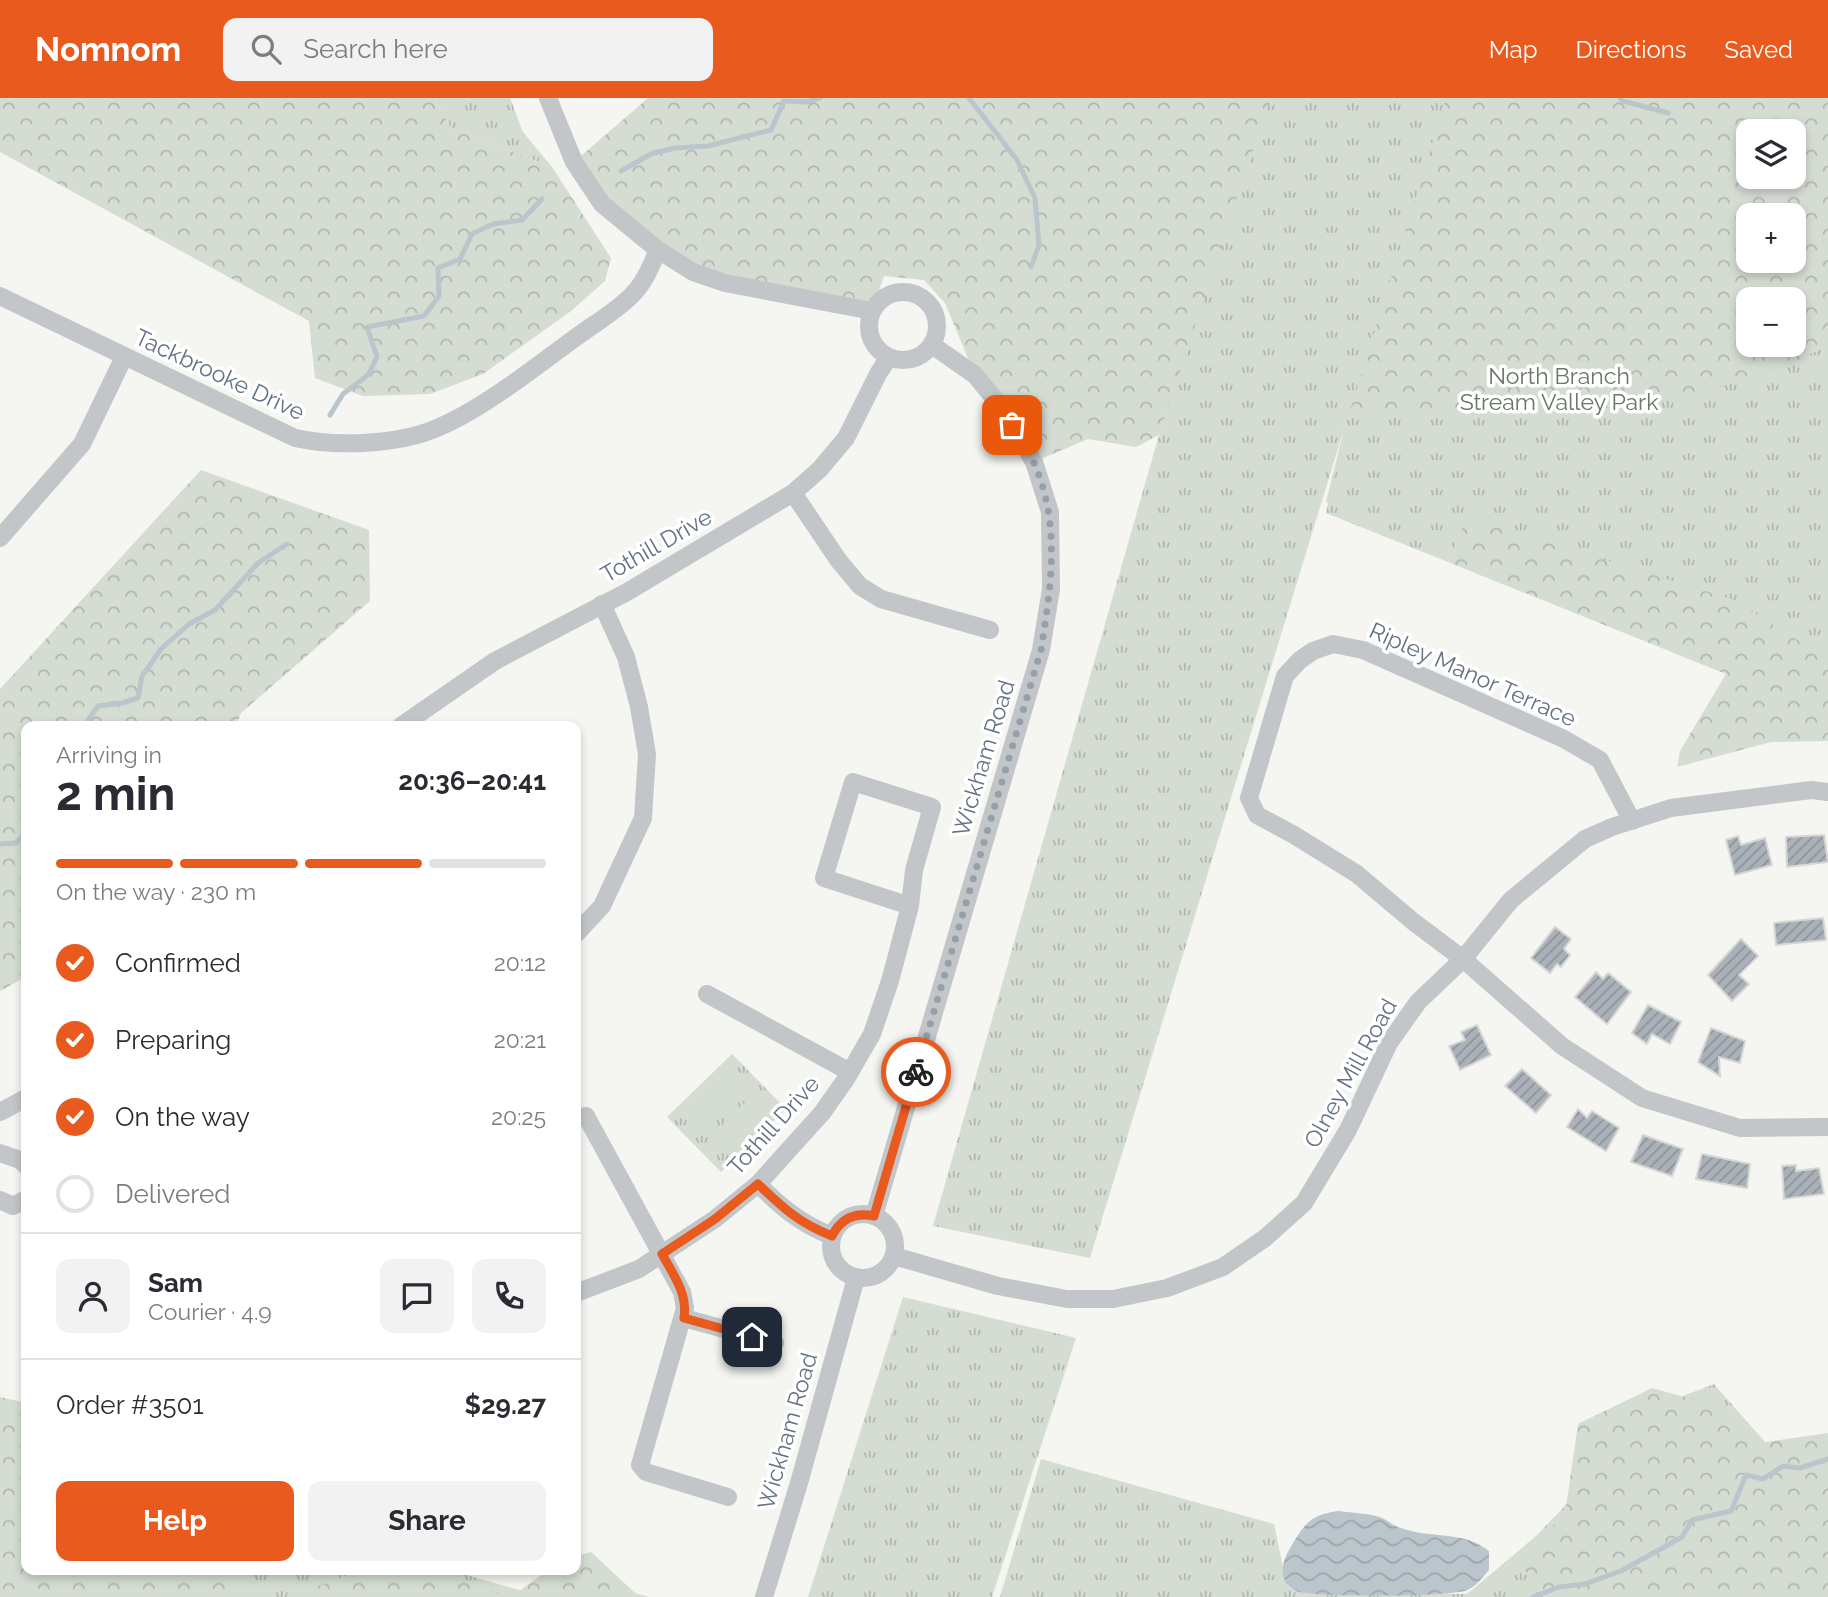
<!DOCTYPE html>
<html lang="en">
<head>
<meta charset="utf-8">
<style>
	:root { --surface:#fff; --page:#f2f2f3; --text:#2b2b33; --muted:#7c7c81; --line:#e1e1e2; --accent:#e85a1e }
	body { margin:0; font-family:Raleway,sans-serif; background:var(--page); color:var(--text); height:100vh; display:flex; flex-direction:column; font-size:26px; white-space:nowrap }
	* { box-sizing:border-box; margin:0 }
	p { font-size:23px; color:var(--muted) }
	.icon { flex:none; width:38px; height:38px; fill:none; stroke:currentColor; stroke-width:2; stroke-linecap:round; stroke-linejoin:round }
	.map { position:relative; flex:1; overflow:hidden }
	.sheet { position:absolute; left:21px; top:623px; width:560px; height:854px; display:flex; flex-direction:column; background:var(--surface); border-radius:14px; box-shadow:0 4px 10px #0003 }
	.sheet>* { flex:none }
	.fabs { position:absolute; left:1736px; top:21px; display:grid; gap:14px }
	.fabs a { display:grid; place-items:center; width:70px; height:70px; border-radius:14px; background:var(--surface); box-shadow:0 4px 10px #0003; font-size:35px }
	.pin { position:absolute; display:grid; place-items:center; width:60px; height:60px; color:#fff; margin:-30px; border-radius:14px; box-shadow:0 4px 10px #0006 }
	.courier { position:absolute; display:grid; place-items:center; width:70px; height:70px; margin:-35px; border:5px solid #e85a1e; border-radius:50%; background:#fff; color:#222; box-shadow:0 2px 9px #0007 }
	.headline em { font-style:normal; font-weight:700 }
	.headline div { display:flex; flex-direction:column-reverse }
	.headline { display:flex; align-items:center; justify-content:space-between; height:119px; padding:0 35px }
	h1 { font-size:46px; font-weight:700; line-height:52px }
	.bar { display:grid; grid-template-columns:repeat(4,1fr); gap:10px 7px; align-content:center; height:84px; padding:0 35px }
	.bar i { height:9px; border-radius:5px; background:var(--line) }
	.bar .current { background:var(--accent) }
	.bar p { grid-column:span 4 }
	.line { display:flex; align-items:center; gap:18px; padding:0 35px; border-top:2px solid var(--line) }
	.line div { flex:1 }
	.round { display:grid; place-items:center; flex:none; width:74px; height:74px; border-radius:14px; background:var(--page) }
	ol { padding:0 35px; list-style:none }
	li { display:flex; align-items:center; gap:21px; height:77px }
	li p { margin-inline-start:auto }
	li .icon { padding:7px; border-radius:50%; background:var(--accent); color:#fff; stroke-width:4 }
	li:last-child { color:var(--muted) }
	li i { width:38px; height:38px; border:4px solid var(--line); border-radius:50% }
	.action { display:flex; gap:14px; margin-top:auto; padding:14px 35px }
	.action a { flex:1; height:80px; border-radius:14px; background:var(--accent); color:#fff; font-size:28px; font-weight:700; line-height:80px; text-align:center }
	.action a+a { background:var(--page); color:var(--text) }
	header { display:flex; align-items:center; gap:42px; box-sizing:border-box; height:98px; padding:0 35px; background:var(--accent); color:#fff }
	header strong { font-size:33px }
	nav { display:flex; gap:38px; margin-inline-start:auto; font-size:24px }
	.search { width:490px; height:63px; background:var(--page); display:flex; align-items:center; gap:18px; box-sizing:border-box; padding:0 24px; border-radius:14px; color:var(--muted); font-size:26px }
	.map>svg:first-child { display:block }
</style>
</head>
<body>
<header>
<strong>Nomnom</strong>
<div class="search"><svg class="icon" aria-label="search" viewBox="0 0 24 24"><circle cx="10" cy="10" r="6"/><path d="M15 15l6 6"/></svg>Search here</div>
<nav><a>Map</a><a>Directions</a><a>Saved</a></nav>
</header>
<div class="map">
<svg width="1828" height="1499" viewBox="0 0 1828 1499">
	<defs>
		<pattern id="grass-tufts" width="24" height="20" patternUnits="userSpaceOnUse" patternTransform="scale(1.75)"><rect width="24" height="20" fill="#d5dcd2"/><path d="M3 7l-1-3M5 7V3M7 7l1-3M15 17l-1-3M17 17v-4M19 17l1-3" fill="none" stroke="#b0b7b0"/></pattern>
		<pattern id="forest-crowns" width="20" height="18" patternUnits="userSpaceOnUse" patternTransform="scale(1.75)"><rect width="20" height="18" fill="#d5dcd2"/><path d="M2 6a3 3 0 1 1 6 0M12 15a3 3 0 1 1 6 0" fill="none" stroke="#b0b7b0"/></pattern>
		<pattern id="water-waves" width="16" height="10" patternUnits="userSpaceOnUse" patternTransform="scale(1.75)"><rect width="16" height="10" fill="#bbc6cc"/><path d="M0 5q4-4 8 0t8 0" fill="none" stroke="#9ca5ab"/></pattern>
		<pattern id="building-hatch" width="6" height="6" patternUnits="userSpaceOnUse" patternTransform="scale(1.75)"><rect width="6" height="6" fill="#aab1b8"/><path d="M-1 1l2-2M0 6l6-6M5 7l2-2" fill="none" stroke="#8e949b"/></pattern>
	</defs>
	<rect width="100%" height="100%" fill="#f5f5f1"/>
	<g fill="url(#grass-tufts)" fill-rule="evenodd">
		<path d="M434 0H510L523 34 552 69 451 30Z"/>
		<path d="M1265 0H1828V617L1451 457 1448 464 1326 415 1328 405 1326 404 1344 331 1090 1160 933 1128 1159 337ZM1748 33H1794V79H1748ZM1748 117H1794V163H1748ZM1748 201H1794V247H1748Z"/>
		<path d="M732 956 786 1011 721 1074 667 1019Z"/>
		<path d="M903 1199 1076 1240 992 1499H808Z"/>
		<path d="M1714 1286 1772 1352 1828 1499H1000L1041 1361 1274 1426 1283 1469 1308 1494 1467 1496 1536 1438 1564 1409 1618 1323Z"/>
		<path d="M0 1339 26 1472H450L543 1499H0Z"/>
	</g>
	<g fill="url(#forest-crowns)" fill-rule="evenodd">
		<path d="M0 0H434L451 30 552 69 611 160 605 183 571 213 483 276 430 296 363 298 315 280 309 223 0 54Z"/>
		<path d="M648 0H1270L1159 337 1136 349 1088 341 1034 364 975 277 945 205 924 182 884 178 872 213 725 185 642 141 574 64Z"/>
		<path d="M1446 0H1828V248L1765 277 1641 310H1443L1348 320ZM1748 33H1794V79H1748ZM1748 117H1794V163H1748ZM1794 201V247H1748V201Z"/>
		<path d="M201 372 369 432 370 503 241 615 236 628H26V879L0 893V591Z"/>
		<path d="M1467 419 1731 501 1828 561V643L1771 644 1677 669 1680 653 1726 576 1448 464Z"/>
		<path d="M1652 1290 1720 1309 1743 1328 1759 1345 1828 1335V1499H1543L1524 1471 1566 1409 1578 1326Z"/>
		<path d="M0 1299 26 1305V1472H248L247 1494 263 1499H0Z"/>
		<path d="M591 1454 635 1495 649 1499H511L548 1472H576V1458Z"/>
		<path d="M361 1472H433L508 1499H290Z"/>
	</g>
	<g fill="#d5dcd2">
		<path d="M724 971 743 990 701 1031 682 1012Z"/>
		<path d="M751 998 770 1017 729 1058 710 1040Z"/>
	</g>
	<path fill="url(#water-waves)" d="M1339 1413C1352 1415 1369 1415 1382 1420 1388 1423 1394 1428 1401 1430 1430 1441 1463 1432 1489 1453V1472C1482 1480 1476 1489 1465 1493 1438 1499 1325 1499 1299 1494 1295 1493 1289 1488 1286 1485 1278 1471 1286 1457 1293 1445 1306 1423 1314 1416 1339 1413Z"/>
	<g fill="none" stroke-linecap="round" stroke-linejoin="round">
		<g stroke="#bbc6cc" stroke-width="5">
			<path d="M969 0 1017 62 1035 100 1039 147 1031 169"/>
			<path d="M1620 0 1623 3 1668 15"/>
			<path d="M621 73 651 56 675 50 708 48 771 32 784 3 806 4 820 0"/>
			<path d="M330 317 343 296 368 277 377 259 367 229 424 218 439 198 438 170 460 161 472 136 493 126 522 122 542 101"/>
			<path d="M89 628 88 622 98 608 122 605 138 600 142 578 161 551 189 526 215 512 258 465 287 446"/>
			<path d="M0 746 16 745 26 735"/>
			<path d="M1533 1499 1559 1489 1585 1486 1621 1473 1682 1439 1692 1422 1731 1413 1746 1377 1763 1381 1783 1368 1800 1370 1828 1361"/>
		</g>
	</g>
	<g fill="url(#building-hatch)" stroke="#d6d6d4" stroke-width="2">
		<path d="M1824 737 1828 764 1787 769 1786 739Z"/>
		<path d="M1738 738 1741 747 1765 740 1772 767 1735 777 1726 742Z"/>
		<path d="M1823 820 1826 842 1776 847 1774 825Z"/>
		<path d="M1555 829 1571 841 1564 851 1570 857 1561 869 1557 866 1550 875 1531 860Z"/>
		<path d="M1741 841 1758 858 1739 877 1749 886 1732 903 1708 877Z"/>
		<path d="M1596 874 1603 881 1608 875 1631 894 1607 926 1575 899Z"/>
		<path d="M1648 907 1681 924 1670 946 1652 936 1647 946 1632 935Z"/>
		<path d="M1477 927 1491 957 1460 972 1449 948 1465 942 1461 934Z"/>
		<path d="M1711 930 1745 943 1740 965 1719 959 1720 978 1698 964Z"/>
		<path d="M1522 971 1551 997 1536 1015 1505 988Z"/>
		<path d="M1578 1011 1587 1020 1592 1013 1619 1030 1606 1053 1567 1029Z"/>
		<path d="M1643 1037 1683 1051 1672 1078 1631 1064Z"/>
		<path d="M1702 1056 1750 1066 1747 1090 1696 1081Z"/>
		<path d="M1796 1067V1073L1819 1070 1824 1096 1784 1101 1782 1068Z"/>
	</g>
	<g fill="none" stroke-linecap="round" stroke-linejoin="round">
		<g stroke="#c2c6c9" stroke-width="18">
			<path d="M548 0 574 64 602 106 658 152 693 174 725 185 872 213"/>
			<circle cx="903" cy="228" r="34"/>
			<path d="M0 198 295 340C335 349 398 347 437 330 483 311 535 269 575 240 594 226 615 214 631 198 644 186 651 168 658 152"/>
			<path d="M793 395 839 463 860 488 881 501 990 532"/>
			<path d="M0 440 82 346 124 259"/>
			<path d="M401 628 495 563 627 494 793 395 820 371 846 340 878 276 889 259"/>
			<path d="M1632 723 1600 662 1564 641 1363 552 1333 546 1313 553 1300 562 1285 578 1249 700 1257 717 1294 737 1357 776 1415 825 1463 861 1562 948 1642 1000 1740 1030 1828 1029"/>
			<path d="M576 836 602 808 643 720 647 656 639 609 626 559 602 506"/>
			<path d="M707 896 850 974"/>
			<path d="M0 1014 26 1000"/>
			<path d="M586 1018 682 1194 685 1210 640 1367 646 1374 728 1399"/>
			<path d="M0 1055 20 1062 26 1068"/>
			<path d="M758 1086C781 1109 801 1126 832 1138"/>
			<path d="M0 1102 13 1108 26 1101"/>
			<circle cx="863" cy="1148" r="32"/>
			<path d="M874 1118 1041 552 1051 491 1050 414 1034 364 1002 310 975 277 932 247"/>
			<path d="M894 1158 998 1188 1067 1201H1113L1167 1190 1223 1169 1265 1140 1304 1105 1348 1032 1389 945 1418 904 1463 861 1511 802 1585 741 1612 729 1671 710 1811 692 1828 694"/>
			<path d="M576 1195 639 1171 715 1121 758 1086 822 1015 846 981 872 936 890 883 910 808 914 772 932 709 853 684 824 780 910 808"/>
			<path d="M684 1220 775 1245"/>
			<path d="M764 1499 799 1385 856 1180"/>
		</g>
	</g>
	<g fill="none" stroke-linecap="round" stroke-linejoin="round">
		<path stroke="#96a0aa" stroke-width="7" stroke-dasharray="0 12.6" d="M916 974 1041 552C1051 489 1061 426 1034 365 1029 352 1019 339 1012 327"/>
		<path stroke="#e85a1e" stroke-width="9" d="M752 1239 684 1220C688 1196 673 1176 662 1156L715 1121 758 1086C783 1110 799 1125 832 1138 841 1120 855 1114 874 1118L916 974"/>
	</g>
	<g text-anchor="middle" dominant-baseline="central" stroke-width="7" stroke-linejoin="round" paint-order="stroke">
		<g font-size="23" fill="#637383" stroke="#fff">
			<text transform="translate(220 276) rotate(25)">Tackbrooke Drive</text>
			<text transform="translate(656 447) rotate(-30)">Tothill Drive</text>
			<text transform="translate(1473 576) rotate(24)">Ripley Manor Terrace</text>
			<text transform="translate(983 660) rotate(-73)">Wickham Road</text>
			<text transform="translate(1350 975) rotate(-61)">Olney Mill Road</text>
			<text transform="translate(773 1027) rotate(-48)">Tothill Drive</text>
			<text transform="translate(787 1333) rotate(-74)">Wickham Road</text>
		</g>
		<g font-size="23" fill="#657a62" stroke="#fff">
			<text x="1559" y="277">North Branch<tspan x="1559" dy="26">Stream Valley Park</tspan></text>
		</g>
	</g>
</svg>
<div class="fabs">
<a><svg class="icon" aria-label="layers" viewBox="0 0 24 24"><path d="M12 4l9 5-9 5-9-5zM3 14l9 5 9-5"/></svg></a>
<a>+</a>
<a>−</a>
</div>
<div class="pin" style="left:1012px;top:327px;background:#ea580c"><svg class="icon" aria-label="bag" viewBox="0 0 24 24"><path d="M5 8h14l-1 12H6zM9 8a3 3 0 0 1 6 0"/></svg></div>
<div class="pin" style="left:752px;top:1239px;background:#1f2937"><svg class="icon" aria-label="home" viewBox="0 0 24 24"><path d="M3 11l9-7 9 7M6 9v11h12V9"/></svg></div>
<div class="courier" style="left:916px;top:974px"><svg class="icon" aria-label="bike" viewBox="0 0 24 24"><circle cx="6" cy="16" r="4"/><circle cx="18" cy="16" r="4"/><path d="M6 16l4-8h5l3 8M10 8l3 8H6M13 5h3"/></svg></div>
<section class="sheet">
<div class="headline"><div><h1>2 min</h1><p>Arriving in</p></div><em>20:36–20:41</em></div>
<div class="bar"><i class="current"></i><i class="current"></i><i class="current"></i><i></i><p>On the way · 230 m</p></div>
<ol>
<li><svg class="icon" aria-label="check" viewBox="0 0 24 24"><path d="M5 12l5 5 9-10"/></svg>Confirmed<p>20:12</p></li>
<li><svg class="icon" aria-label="check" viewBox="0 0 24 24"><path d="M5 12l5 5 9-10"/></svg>Preparing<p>20:21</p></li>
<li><svg class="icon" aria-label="check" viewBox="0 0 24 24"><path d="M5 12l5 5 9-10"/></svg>On the way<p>20:25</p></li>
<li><i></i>Delivered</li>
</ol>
<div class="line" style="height:126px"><a class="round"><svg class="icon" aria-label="person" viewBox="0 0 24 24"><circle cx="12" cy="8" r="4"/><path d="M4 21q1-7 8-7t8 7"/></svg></a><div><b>Sam</b><p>Courier · 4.9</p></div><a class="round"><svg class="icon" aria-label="chat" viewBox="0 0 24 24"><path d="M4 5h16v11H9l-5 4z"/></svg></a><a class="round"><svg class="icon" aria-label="phone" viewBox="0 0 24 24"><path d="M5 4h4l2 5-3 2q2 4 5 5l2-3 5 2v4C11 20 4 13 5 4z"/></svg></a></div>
<div class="line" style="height:91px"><div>Order #3501</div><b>$29.27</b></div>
<div class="action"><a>Help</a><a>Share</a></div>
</section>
</div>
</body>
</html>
